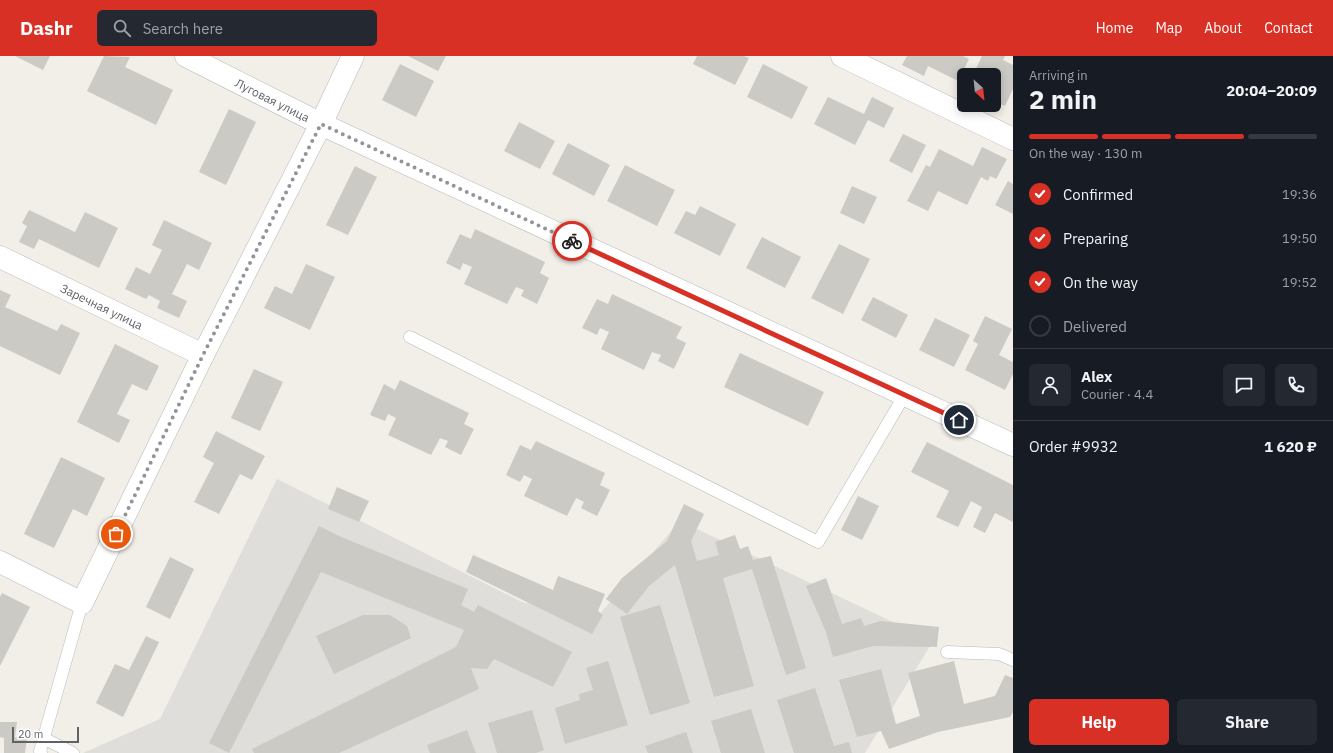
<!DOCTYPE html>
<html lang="en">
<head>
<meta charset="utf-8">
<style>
	:root { --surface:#171b24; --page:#242831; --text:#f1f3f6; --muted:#9ea1a6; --line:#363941; --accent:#d93025 }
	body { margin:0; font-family:"IBM Plex Sans",sans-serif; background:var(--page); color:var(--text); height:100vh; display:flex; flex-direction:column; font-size:15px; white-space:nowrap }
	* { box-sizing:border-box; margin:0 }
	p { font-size:13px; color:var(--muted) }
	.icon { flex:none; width:22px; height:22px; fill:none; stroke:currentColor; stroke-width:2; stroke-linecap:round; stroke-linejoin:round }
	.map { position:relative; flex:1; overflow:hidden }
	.panel { display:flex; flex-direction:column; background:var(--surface); width:320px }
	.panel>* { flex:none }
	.needle { width:26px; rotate:153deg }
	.controls { position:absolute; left:957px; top:12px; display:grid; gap:8px }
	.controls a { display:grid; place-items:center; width:44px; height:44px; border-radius:6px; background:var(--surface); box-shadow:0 2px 10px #0003; font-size:20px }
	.scale { position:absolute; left:12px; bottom:10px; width:67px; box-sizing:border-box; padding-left:4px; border:2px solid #5f6368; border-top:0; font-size:11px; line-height:14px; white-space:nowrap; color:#5f6368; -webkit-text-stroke:3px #fff; paint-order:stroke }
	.pin { position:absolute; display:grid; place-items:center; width:34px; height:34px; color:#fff; margin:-17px; border:2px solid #fff; border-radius:50%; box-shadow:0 1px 4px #0007 }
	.courier { position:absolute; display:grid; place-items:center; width:40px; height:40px; margin:-20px; border:3px solid #d93025; border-radius:50%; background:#fff; color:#222; box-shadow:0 1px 5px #0007 }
	.headline em { font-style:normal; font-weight:800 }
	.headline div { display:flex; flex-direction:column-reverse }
	.headline { display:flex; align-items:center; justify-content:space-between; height:68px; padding:0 16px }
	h1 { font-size:26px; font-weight:800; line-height:30px }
	.bar { display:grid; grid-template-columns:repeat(4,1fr); gap:6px 4px; align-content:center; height:48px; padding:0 16px }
	.bar i { height:5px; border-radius:3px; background:var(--line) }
	.bar .current { background:var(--accent) }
	.bar p { grid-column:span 4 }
	.line { display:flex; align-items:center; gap:10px; padding:0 16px; border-top:1px solid var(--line) }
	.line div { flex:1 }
	.round { display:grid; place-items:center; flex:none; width:42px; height:42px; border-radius:6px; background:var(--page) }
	ol { padding:0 16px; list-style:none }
	li { display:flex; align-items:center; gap:12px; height:44px }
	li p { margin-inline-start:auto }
	li .icon { padding:4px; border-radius:50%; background:var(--accent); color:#fff; stroke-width:4 }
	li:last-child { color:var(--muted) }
	li i { width:22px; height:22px; border:2px solid var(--line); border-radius:50% }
	.primary-button { display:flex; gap:8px; margin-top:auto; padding:8px 16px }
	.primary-button a { flex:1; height:46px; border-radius:6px; background:var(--accent); color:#fff; font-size:16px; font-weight:800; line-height:46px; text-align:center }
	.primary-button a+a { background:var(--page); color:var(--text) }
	header { display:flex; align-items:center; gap:24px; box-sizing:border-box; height:56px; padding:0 20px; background:var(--accent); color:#fff }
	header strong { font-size:19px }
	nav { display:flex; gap:22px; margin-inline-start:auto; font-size:14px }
	.search { width:280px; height:36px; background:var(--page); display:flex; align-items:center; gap:10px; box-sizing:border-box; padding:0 14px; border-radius:6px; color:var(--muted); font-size:15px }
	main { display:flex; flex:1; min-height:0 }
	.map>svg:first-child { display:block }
</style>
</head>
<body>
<header>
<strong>Dashr</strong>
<div class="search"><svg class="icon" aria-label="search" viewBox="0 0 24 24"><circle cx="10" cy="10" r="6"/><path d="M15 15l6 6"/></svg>Search here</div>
<nav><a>Home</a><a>Map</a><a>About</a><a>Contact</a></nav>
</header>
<main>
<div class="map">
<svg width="1013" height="697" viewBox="0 0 1013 697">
	<rect width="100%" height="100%" fill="#f1efe8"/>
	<path fill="#e0deda" d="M277 423 522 546 597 561 680 465 933 585 865 697H83L160 663Z"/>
	<g fill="#cccac5">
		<path d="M15 0H50L43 14Z"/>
		<path d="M104 0 130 1 125 11 173 34 156 69 87 35Z"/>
		<path d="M408 0H446L438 15Z"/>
		<path d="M697 0H744L749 2 735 29 693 8Z"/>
		<path d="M907 0H963L969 3 958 25 928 10 924 20 902 9Z"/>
		<path d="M982 0H1005L1003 4 1013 9V33L1005 50 994 45V19H973Z"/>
		<path d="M400 8 434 25 416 61 382 44Z"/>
		<path d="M763 8 808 31 792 63 747 41Z"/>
		<path d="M828 41 864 58 872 41 894 52 884 72 868 64 855 89 814 68Z"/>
		<path d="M229 53 256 66 226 129 199 116Z"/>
		<path d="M519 66 555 85 540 113 504 95Z"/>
		<path d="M903 78 926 89 912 117 889 105Z"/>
		<path d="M568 87 610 109 594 140 552 118Z"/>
		<path d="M982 91 1007 103 996 123 990 120 988 125 981 121 967 149 938 135 928 155 907 145 926 109 930 111 939 93 973 110Z"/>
		<path d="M625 109 675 134 657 170 607 145Z"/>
		<path d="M355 110 377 121 348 179 326 169Z"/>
		<path d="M1008 125 1013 128V158L995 149Z"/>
		<path d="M852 130 877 141 864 168 840 157Z"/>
		<path d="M700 150 736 168 720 200 674 177 686 155 695 159Z"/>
		<path d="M29 154 75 176 85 156 118 172 99 212 39 183 34 193 19 186 27 170 22 167Z"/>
		<path d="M164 164 212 187 199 214 187 208 172 238 187 245 179 262 157 252 160 245 149 239 146 243 125 233 136 211 150 218 162 194 152 189Z"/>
		<path d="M475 173 545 206 540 217 549 222 537 248 521 240 524 234 516 231 507 248 464 228 472 211 463 207 460 214 446 207 460 178 471 183Z"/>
		<path d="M762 181 801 201 785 232 746 212Z"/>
		<path d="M839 188 870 203 843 258 811 242Z"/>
		<path d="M306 208 335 221 310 274 264 252 275 230 292 238Z"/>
		<path d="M0 234 11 239 5 251 57 275 61 268 80 277 60 319 0 290Z"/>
		<path d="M612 238 682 271 676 282 686 287 674 313 658 305 661 299 652 296 644 314 601 293 609 276 600 272 597 279 582 272 597 243 608 248Z"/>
		<path d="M873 241 908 259 896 282 861 264Z"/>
		<path d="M985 260 1012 273 999 299 1013 306V318L1005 334 965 314 978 288 973 285Z"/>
		<path d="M935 262 970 279 954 311 919 294Z"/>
		<path d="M115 288 159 310 147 335 132 328 117 358 130 364 119 387 77 366Z"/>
		<path d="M740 297 824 336 808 370 724 331Z"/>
		<path d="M254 313 283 326 260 375 231 362Z"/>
		<path d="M400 324 469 357 464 368 474 373 461 399 445 391 448 385 440 382 431 399 388 379 396 362 388 358 385 365 370 359 384 328 395 334Z"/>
		<path d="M216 375 265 400 252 424 240 418 219 458 194 446 214 407 203 401Z"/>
		<path d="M536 385 605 417 600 429 610 434 597 460 581 452 584 446 576 442 567 460 524 440 532 423 524 419 520 426 506 419 520 389 531 394Z"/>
		<path d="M927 386 1013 429V466L995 457 985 477 973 471 982 451 971 445 958 471 936 461 949 435 911 416Z"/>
		<path d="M61 401 105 422 87 460 73 453 54 492 24 478Z"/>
		<path d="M337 431 369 445 359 466 328 453Z"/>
		<path d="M858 440 879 450 862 484 841 474Z"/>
		<path d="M684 448 704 458 691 485 697 505 719 499 715 486 735 479 740 493 748 490 753 504 771 500 806 612 786 619 752 513 723 522 754 630 714 641 675 509 649 530 627 558 606 543 622 522 667 485Z"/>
		<path d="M319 470 339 480 468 533 461 549 474 556 478 549 572 596 553 631 494 603 487 613 471 612 479 633 339 697H254L252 693 456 591 464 574 321 516 229 697 209 687Z"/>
		<path d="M473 499 553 534 558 520 605 538 598 555 603 559 592 578 466 516Z"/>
		<path d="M170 501 194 513 170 563 146 551Z"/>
		<path d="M826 522 842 568 861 562 864 570 881 565 939 571 937 591 873 590 833 601 826 576 806 530Z"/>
		<path d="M2 537 30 551 0 610V541Z"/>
		<path d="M660 549 690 647 650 659 620 561Z"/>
		<path d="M363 559H390L407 570 411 582 334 618 316 580Z"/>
		<path d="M146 580 159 586 123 661 96 647 115 608 129 614Z"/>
		<path d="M608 605 628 669 565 688 555 652 580 644 579 638 593 634 586 612Z"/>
		<path d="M954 605 964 648 995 640 1005 619 1013 622V656L1010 661 938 676 889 693 881 675 857 681 839 624 881 613 896 668 920 660 908 617Z"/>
		<path d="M815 632 834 690 849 686 852 697H794L777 644Z"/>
		<path d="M751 653 765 697H721L711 665Z"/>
		<path d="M532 654 544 694 536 697H497L488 667Z"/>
		<path d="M0 666H17L15 681 27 682 25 697H4V682L0 681Z"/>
		<path d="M467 674 476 697H430L427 689Z"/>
		<path d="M686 676 693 697H648L645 690Z"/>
	</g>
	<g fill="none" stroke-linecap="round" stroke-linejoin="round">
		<g stroke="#b5b8bc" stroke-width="13">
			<g id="lane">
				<path d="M410 281 818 486 904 340"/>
				<path d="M947 596 999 598 1013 604"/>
				<path d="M43 682 73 697"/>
				<path d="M41 697 40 695 82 547"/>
			</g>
		</g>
		<g stroke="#b5b8bc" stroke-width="23">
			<g id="street">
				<path id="s1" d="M186 0 321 68 1013 389"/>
				<path d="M842 0 1013 83"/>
				<path id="s2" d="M0 201 203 299"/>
				<path d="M0 506 82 547 203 299 321 68 353 0"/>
			</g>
		</g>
		<use href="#lane" stroke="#fff" stroke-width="12"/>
		<use href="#street" stroke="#fff" stroke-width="22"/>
	</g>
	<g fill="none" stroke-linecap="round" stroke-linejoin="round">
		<path stroke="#929495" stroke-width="4" stroke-dasharray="0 7.2" d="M116 478 203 299 321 68 572 185"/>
		<path stroke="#d93025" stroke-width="5" d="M572 185 959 364"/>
	</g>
	<g text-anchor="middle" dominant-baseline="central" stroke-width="3" stroke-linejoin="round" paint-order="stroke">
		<g font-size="12" fill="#5f6368" stroke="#fff">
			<text stroke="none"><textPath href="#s1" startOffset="97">Луговая улица</textPath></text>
			<text stroke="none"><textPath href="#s2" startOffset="113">Заречная улица</textPath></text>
		</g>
	</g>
</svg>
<div class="controls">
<a><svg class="needle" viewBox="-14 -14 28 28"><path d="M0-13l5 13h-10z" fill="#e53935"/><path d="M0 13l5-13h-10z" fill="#9ea1a6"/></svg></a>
</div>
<div class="scale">20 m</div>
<div class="pin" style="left:116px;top:478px;background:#ea580c"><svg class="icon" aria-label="bag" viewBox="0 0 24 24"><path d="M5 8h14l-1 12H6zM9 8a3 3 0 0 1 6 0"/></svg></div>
<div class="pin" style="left:959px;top:364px;background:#1f2937"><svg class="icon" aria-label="home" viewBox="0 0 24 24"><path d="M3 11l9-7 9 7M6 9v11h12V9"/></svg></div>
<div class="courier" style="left:572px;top:185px"><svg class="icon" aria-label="bike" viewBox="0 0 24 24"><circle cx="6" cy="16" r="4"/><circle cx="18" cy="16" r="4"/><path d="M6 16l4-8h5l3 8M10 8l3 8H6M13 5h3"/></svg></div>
</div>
<section class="panel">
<div class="headline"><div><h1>2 min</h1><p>Arriving in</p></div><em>20:04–20:09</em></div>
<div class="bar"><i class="current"></i><i class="current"></i><i class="current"></i><i></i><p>On the way · 130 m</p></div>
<ol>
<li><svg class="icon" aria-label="check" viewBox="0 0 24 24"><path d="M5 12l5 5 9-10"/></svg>Confirmed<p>19:36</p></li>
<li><svg class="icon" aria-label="check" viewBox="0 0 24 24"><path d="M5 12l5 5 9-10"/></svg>Preparing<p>19:50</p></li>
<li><svg class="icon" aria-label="check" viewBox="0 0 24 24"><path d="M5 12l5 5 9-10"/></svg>On the way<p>19:52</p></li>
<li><i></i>Delivered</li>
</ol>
<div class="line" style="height:72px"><a class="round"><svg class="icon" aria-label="person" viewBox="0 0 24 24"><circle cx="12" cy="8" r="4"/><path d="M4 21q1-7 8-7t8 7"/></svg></a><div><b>Alex</b><p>Courier · 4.4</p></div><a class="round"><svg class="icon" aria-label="chat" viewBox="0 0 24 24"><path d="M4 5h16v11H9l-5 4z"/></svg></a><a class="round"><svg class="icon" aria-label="phone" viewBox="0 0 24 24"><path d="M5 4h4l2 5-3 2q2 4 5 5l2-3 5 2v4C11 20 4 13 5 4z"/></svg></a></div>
<div class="line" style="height:52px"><div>Order #9932</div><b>1 620 ₽</b></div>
<div class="primary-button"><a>Help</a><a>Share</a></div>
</section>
</main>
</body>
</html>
